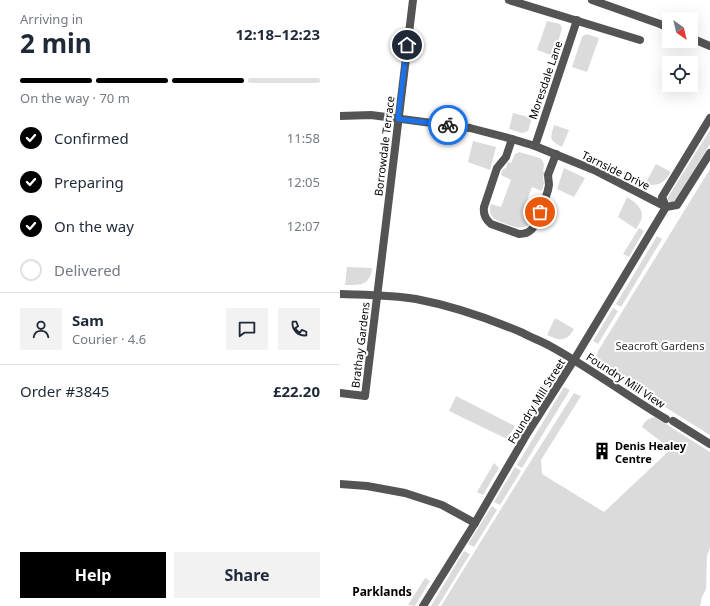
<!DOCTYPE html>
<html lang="en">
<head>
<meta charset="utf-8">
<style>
	:root { --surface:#fff; --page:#f2f2f3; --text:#1f2937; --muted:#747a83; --line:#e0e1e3; --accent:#000 }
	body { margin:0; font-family:"Noto Sans",sans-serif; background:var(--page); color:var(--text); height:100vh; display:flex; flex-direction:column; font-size:15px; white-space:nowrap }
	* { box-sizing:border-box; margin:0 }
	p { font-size:13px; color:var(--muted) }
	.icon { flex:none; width:22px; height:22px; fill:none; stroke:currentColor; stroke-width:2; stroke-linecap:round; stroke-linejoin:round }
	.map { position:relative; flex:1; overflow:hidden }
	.side { display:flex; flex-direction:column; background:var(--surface); width:340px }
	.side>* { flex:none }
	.needle { width:26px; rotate:146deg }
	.controls { position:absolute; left:322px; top:12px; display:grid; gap:8px }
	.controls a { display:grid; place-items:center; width:36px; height:36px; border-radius:0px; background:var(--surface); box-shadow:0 4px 16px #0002; font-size:20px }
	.pin { position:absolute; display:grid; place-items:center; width:34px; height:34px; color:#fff; margin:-17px; border:2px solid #fff; border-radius:50%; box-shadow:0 1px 4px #0007 }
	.courier { position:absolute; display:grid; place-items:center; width:40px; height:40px; margin:-20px; border:3px solid #1a73e8; border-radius:50%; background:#fff; color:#222; box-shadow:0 1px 5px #0007 }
	.summary em { font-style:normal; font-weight:700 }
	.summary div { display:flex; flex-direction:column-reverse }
	.summary { display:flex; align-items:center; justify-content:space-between; height:68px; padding:0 20px }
	h1 { font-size:26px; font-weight:700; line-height:30px }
	.bar { display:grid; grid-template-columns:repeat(4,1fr); gap:6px 4px; align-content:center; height:48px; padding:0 20px }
	.bar i { height:5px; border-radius:3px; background:var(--line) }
	.bar .on { background:var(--accent) }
	.bar p { grid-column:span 4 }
	.line { display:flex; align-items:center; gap:10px; padding:0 20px; border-top:1px solid var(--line) }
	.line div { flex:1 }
	.round { display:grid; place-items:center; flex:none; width:42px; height:42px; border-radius:0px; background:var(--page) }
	ol { padding:0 20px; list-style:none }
	li { display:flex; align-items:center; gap:12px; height:44px }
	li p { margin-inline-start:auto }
	li .icon { padding:4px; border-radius:50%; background:var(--accent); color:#fff; stroke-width:4 }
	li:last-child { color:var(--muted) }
	li i { width:22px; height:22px; border:2px solid var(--line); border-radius:50% }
	.cta { display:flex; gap:8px; margin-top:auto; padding:8px 20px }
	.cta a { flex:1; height:46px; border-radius:0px; background:var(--accent); color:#fff; font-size:16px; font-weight:700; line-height:46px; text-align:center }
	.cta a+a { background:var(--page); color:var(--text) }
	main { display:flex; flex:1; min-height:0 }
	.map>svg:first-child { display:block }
</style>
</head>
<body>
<main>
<section class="side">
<div class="summary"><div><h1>2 min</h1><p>Arriving in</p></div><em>12:18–12:23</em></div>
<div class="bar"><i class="on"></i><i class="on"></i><i class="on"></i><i></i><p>On the way · 70 m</p></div>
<ol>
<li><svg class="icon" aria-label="check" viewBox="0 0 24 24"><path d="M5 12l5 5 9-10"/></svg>Confirmed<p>11:58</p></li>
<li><svg class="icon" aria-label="check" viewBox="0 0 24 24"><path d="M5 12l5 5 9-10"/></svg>Preparing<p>12:05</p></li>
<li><svg class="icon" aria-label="check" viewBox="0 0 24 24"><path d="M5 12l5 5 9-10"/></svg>On the way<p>12:07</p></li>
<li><i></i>Delivered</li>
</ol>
<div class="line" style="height:72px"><a class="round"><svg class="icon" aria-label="person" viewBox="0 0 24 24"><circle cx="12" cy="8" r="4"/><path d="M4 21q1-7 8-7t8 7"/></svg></a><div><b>Sam</b><p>Courier · 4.6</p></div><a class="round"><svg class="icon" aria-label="chat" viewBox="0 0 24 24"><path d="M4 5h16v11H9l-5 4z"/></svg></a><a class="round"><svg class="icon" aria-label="phone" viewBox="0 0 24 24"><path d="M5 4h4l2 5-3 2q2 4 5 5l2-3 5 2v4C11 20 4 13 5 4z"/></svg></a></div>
<div class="line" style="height:52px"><div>Order #3845</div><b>£22.20</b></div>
<div class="cta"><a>Help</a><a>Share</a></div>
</section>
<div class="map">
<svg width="370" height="606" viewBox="0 0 370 606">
	<rect width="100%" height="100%" fill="#fff"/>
	<g fill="#dbdbdb">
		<path d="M207 21 220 24 222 28 214 56 197 50Z"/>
		<path d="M247 34 259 38 247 72 232 67 242 37 243 36Z"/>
		<path d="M173 113 192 118 188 131 182 133 169 129Z"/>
		<path d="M214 125 229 130 222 147C209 140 210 139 214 125Z"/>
		<path d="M370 130V144L336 200 334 202H330L328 200V197Z"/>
		<path d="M133 141 156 147 150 170 128 162Z"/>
		<path d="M179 152 200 158C205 162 204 166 203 171L205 172 203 178 204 183 202 191 192 187 182 214 192 219C186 235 167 224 156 220 150 216 149 210 151 204L161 207 171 180 161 175 163 169 166 168 168 162 171 163 175 154Z"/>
		<path d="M316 164 331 172C324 183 318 187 305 184Z"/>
		<path d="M224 168 245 178 234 197 217 189Z"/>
		<path d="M370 169V435L262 368C257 364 255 358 258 351Z"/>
		<path d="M287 197C295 202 305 209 301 220 300 223 298 226 296 229L278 217Z"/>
		<path d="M299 228 304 231 289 257 283 254Z"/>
		<path d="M317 236 322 239 281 307 276 304Z"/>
		<path d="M7 267 32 268C30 286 20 285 5 285Z"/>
		<path d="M273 308 278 311 258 344 253 341Z"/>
		<path d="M215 318 234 329C227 342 219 341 207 335Z"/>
		<path d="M207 376 213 379 190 418 184 415Z"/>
		<path d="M224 387 230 390 182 468 177 465Z"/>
		<path d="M234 393 241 396 201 460 202 474 264 512 331 449 302 427C305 421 308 418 315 417L370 452V548L367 556 366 589 362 597 360 606H101L187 467Z"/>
		<path d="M116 396 175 426 167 439 109 411Z"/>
		<path d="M154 463 159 468 143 495 137 492Z"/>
		<path d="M175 467 181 471 160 505 154 502Z"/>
		<path d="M152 506 157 510 134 547 128 544Z"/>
		<path d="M124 551 130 554 98 606H91Z"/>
		<path d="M85 578 90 581 75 606 68 605Z"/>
	</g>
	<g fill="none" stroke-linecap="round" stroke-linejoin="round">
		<g stroke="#545454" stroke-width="8">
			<path d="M169 0 300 40"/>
			<path d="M252 0 320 24 329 28"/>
			<path d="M351 38 370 46"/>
			<path d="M0 116 31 115 130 128 172 139 195 146 254 170 326 207"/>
			<path d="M172 139 166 157 157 168 144 207C143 214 145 219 151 224L179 234C184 234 188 233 191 230 198 224 205 200 208 190L209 185 208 175 216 154"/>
			<path d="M195 146 237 20"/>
			<path d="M326 207 322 197 370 118"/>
			<path d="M0 294C25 295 51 295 76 299 113 306 148 318 183 333 192 338 201 341 210 346 250 368 287 396 326 419"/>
			<path d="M0 393 25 396 73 0"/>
			<path d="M333 421 370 444"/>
			<path d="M0 484 27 486 65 493 102 505 135 523"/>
			<path d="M83 606 135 523 188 432 234 360 326 207 337 205 370 153"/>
		</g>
	</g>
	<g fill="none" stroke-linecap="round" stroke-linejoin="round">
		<path stroke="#595959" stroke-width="4" stroke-dasharray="0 7.2" d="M108 125 130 128 158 136 195 146 216 154 208 175V180L209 185 208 190 200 212"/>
		<path stroke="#1a73e8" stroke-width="5" d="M67 45 58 119 108 125"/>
	</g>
	<defs>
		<g id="building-bare" transform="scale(1.38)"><path d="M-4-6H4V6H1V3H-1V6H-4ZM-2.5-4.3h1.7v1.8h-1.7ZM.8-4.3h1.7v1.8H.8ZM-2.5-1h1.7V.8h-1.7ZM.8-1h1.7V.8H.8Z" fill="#000" stroke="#fff" stroke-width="2.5" paint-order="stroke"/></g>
	</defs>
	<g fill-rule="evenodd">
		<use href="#building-bare" x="262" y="451"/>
	</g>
	<g text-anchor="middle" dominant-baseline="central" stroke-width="4" stroke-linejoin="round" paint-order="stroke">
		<g font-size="11" fill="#000" stroke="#fff">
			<text transform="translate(205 80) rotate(-71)">Moresdale Lane</text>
			<text transform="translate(44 146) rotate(-83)">Borrowdale Terrace</text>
			<text transform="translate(276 170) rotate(26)">Tarnside Drive</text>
			<text transform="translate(20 345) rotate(-83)">Brathay Gardens</text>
			<text transform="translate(286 380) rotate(33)">Foundry Mill View</text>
			<text transform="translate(196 401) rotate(-58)">Foundry Mill Street</text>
		</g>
		<g font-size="11" fill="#323232" stroke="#fff">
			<text x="320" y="345">Seacroft Gardens</text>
		</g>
		<g font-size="11" font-weight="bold" fill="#000" stroke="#fff" text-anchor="start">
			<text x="275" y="445">Denis Healey<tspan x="275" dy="13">Centre</tspan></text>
		</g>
		<g font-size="12" font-weight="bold" fill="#000" stroke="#fff">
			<text x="42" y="591">Parklands</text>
		</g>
	</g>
</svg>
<div class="controls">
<a><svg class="needle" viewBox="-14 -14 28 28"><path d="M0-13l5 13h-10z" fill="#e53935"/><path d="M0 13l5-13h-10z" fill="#747a83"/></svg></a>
<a><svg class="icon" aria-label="locate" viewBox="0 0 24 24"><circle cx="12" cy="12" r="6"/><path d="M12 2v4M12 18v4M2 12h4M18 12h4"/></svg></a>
</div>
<div class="pin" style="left:200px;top:212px;background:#ea580c"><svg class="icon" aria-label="bag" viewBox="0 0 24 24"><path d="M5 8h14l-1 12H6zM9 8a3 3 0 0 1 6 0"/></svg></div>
<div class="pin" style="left:67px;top:45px;background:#1f2937"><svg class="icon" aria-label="home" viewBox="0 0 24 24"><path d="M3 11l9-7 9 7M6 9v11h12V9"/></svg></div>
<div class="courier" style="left:108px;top:125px"><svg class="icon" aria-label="bike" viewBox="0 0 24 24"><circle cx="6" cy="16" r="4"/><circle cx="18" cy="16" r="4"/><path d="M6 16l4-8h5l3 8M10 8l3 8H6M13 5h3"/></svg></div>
</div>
</main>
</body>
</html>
